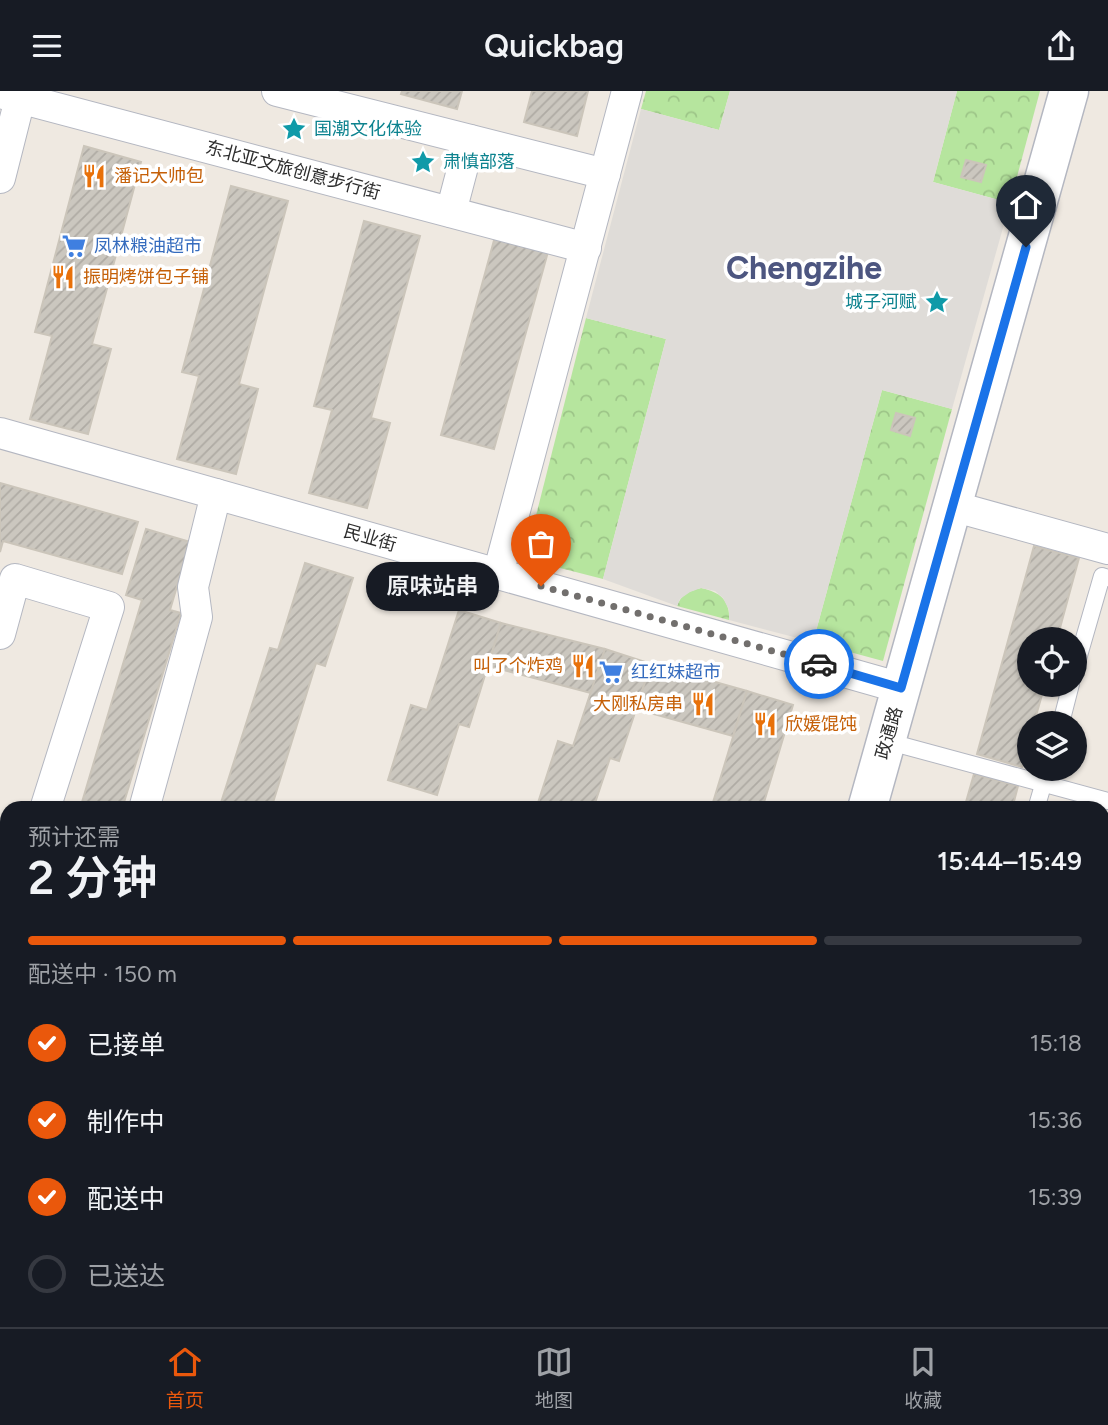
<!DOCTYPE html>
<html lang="zh">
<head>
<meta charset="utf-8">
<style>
	:root { --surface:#171b24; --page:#20242c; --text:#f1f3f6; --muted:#9ea1a6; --line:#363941; --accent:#ea580c }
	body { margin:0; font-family:Figtree,"Noto Sans SC",sans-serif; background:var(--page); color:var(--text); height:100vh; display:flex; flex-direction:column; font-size:26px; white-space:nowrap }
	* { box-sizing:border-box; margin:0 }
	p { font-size:23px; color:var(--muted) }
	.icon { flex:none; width:38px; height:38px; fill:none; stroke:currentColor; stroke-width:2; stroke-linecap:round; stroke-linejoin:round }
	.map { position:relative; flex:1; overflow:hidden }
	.details { position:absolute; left:0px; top:710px; width:1110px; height:527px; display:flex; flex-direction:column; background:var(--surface); border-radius:21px 21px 0 0; box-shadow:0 2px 5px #0004 }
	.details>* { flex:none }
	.controls { position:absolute; left:1017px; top:536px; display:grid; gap:14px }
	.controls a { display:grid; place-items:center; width:70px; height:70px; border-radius:50%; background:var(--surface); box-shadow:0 2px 5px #0004; font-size:35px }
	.pin { position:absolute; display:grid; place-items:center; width:60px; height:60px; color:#fff; margin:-72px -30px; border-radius:50% 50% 50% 0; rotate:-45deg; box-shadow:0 0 7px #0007 }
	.pin .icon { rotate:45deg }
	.courier { position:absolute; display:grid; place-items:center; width:70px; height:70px; margin:-35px; border:5px solid #1a73e8; border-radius:50%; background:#fff; color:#222; box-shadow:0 2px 9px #0007 }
	.bubble { position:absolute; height:49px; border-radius:24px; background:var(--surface); box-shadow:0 2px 5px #0004; font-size:23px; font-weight:600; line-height:49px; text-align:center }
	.overview em { font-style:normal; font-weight:600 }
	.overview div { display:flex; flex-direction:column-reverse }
	.overview { display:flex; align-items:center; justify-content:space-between; height:119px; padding:0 28px }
	h1 { font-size:46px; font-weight:600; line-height:52px }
	.bar { display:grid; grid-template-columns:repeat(4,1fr); gap:10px 7px; align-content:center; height:84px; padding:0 28px }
	.bar i { height:9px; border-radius:5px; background:var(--line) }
	.bar .on { background:var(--accent) }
	.bar p { grid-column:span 4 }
	ol { padding:0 28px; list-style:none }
	li { display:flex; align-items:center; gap:21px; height:77px }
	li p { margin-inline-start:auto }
	li .icon { padding:7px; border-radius:50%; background:var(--accent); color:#fff; stroke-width:4 }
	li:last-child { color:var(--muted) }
	li i { width:38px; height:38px; border:4px solid var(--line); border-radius:50% }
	header { display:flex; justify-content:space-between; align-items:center; height:91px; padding:0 28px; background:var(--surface); font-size:32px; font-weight:600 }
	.menu { display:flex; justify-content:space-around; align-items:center; height:98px; border-top:2px solid var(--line); background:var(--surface); font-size:19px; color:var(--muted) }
	.menu a { display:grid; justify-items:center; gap:4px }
	.menu .on { color:var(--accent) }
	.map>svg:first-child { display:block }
</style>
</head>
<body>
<header><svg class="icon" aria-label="menu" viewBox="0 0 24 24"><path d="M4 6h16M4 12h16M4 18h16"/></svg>Quickbag<svg class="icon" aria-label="share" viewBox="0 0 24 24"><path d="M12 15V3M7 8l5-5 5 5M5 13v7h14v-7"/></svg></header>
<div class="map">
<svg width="1108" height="1236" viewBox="0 0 1108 1236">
	<defs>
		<pattern id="forest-crowns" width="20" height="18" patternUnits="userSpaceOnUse" patternTransform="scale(1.75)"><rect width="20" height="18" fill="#b6e59e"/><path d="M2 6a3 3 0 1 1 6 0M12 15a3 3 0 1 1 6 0" fill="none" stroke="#9dc588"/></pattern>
		<pattern id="building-hatch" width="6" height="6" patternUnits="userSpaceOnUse" patternTransform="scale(1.75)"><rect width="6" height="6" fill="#cbc7bf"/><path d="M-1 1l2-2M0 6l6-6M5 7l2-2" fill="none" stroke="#afaba4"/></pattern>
	</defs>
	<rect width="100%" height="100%" fill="#efe9e1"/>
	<g fill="url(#forest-crowns)">
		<path d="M646 0H730L719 39 641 18Z"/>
		<path d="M957 0H1040L1010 112 933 91Z"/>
		<path d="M586 227 666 248 603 488 525 468Z"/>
		<path d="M882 299 952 318 883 570 813 551Z"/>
		<path d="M701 497C720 501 730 509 729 529L677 515C681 503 690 500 701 497Z"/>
	</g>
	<path fill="#dfdcd8" d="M730 0H957L933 91 1010 112 952 318 882 299 813 551 729 529V519L723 507 715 500 701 497 690 501 680 508 677 515 603 488 666 248 586 227 641 18 719 39Z"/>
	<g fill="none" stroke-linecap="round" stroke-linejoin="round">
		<g stroke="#75cff0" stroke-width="8">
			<path d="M1102 1220 1108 1211"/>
			<path d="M1094 1236 1097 1230"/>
		</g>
	</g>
	<g fill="url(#building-hatch)" stroke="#cbc5ba" stroke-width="2">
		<path d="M402 0H462L457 18 401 3Z"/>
		<path d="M532 0H588L577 45 524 31Z"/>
		<path d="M84 55 141 71 92 253 111 258 88 343 30 328 52 245 35 241Z"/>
		<path d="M966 69 986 74 981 91 961 86Z"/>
		<path d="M231 95 288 110 239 293 258 298 236 383 177 368 199 285 182 281Z"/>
		<path d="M364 130 420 145 371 327 390 332 367 417 309 402 332 319 314 315Z"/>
		<path d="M496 142 549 157 494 358 441 344Z"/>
		<path d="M896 322 915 327 910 345 891 339Z"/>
		<path d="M0 392 138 431 122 483 3 450 0 461Z"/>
		<path d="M146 438 190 451 170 519 181 522 122 718H80L142 509 126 504Z"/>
		<path d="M1034 455 1079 467 1057 548H1029V593H1045L1034 632H1029V652L1022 676 977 663Z"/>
		<path d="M305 472 353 487 325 575 316 572 271 718H219L270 557 278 559Z"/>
		<path d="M459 519 501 532 469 636 459 633 437 704 388 689 411 614 427 619Z"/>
		<path d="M501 532 605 558 591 602 488 575Z"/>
		<path d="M605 558 651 573 619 670 610 667 593 718H536L558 650 573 655Z"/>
		<path d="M651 573 747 600 733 645 636 618Z"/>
		<path d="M747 600 793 614 762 718H711Z"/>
		<path d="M974 683 1018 695 1012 718H964Z"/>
		<path d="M1108 857V1050L1102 1069V876Z"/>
		<path d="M7 957V995L0 993V984Z"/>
		<path d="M0 1045 7 1046V1104L0 1103Z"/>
		<path d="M805 1230H830L840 1236H803Z"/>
		<path d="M896 1230H936L933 1236H907Z"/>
	</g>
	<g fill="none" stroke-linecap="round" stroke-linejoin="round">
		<g stroke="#b4b7c1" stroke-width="18">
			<g id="lane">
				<path d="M1074 582 1102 485 1108 487"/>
				<path d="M1061 632 1071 593"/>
				<path d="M886 650 1108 710"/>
				<path d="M1036 718 1048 677"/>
				<path d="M1102 810 1108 789"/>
			</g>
		</g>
		<g stroke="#b4b7c1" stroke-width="32">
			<g id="street">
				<path d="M277 0 605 83"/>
				<path d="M0 2 586 157"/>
				<path d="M0 87 22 0"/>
				<path d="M451 121 470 49"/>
				<path d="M0 342 901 597"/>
				<path d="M952 415 1108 458"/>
				<path d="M498 483 627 0"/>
				<path d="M0 543 15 488 109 516 45 718"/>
				<path d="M144 718 197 526 193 496 216 403"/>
				<path d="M0 761H7"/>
				<path d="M1102 1112 1108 1105"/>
			</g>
		</g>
		<g stroke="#b4b7c1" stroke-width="41">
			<g id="secondary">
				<path d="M867 718 1069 0"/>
				<path d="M715 1236 716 1230"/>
			</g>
		</g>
		<g stroke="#c9c9c9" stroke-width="41">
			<g id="highway">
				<path d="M0 1201 7 1202"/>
				<path d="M135 1230 161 1236"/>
			</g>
		</g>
		<use href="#lane" stroke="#fff" stroke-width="16"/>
		<use href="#street" stroke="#fff" stroke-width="30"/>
		<use href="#secondary" stroke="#fff" stroke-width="38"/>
		<use href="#highway" stroke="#ffa35c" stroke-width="38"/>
	</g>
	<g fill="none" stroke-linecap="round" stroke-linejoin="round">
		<path stroke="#726f6d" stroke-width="7" stroke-dasharray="0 12.6" d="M541 495 819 573"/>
		<path stroke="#1a73e8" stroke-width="9" d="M819 573 901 597 1026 156"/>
	</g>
	<defs>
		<g id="sight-bare" transform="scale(1.89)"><path d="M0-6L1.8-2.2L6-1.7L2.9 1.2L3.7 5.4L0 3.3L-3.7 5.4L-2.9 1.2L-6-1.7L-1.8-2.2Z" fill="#0f9aa8" stroke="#fff" stroke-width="2.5" paint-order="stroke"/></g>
		<g id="restaurant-bare" transform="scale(1.89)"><path d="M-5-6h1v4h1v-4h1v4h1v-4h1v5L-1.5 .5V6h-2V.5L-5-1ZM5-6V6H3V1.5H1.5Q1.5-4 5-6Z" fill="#e8710a" stroke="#fff" stroke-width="2.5" paint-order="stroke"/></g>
		<g id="supermarket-bare" transform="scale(1.89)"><path d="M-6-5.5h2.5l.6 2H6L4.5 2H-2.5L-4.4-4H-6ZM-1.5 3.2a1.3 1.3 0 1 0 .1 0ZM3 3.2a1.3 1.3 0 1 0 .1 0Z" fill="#3f7fe0" stroke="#fff" stroke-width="2.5" paint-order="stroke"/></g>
	</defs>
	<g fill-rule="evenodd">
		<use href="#sight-bare" x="294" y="38"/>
		<use href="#sight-bare" x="423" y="71"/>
		<use href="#restaurant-bare" x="94" y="85"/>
		<use href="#supermarket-bare" x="74" y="155"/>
		<use href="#restaurant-bare" x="63" y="186"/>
		<use href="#sight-bare" x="937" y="211"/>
		<use href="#restaurant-bare" x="583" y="575"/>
		<use href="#supermarket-bare" x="611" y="581"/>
		<use href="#restaurant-bare" x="703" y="613"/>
		<use href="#restaurant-bare" x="765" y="633"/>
	</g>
	<g text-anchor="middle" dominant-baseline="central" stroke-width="7" stroke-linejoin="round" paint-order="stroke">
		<g font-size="18" fill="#0d838f" stroke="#fff" text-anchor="start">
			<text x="314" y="38">国潮文化体验</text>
			<text x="443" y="71">肃慎部落</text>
			<text x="917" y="211" text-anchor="end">城子河赋</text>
		</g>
		<g font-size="18" fill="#2e2e2e" stroke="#fff">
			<text transform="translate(293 79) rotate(15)">东北亚文旅创意步行街</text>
			<text transform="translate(370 447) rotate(16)">民业街</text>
			<text transform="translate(889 642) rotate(-74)">政通路</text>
		</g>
		<g font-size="18" fill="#c56008" stroke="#fff" text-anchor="start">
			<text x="114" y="85">潘记大帅包</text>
			<text x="83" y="186">振明烤饼包子铺</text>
			<text x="563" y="575" text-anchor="end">叫了个炸鸡</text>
			<text x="683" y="613" text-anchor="end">大刚私房串</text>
			<text x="785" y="633">欣媛馄饨</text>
		</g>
		<g font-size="18" fill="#366cbe" stroke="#fff" text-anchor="start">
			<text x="94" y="155">凤林粮油超市</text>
			<text x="631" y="581">红红妹超市</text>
		</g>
		<g font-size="32" font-weight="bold" fill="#4d5680" stroke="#fff">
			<text x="804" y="177">Chengzihe</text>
		</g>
	</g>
</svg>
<div class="controls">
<a><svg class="icon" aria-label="locate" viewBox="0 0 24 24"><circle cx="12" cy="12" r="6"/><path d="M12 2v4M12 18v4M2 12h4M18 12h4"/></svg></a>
<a><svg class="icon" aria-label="layers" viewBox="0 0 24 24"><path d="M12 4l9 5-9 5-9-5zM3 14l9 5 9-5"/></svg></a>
</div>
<div class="pin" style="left:541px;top:495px;background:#ea580c"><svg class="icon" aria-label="bag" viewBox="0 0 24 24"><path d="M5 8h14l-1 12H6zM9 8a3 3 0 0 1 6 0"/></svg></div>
<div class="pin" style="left:1026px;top:156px;background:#1f2937"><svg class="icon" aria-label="home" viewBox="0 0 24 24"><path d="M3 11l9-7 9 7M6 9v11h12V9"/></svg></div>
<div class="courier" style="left:819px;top:573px"><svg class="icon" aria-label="car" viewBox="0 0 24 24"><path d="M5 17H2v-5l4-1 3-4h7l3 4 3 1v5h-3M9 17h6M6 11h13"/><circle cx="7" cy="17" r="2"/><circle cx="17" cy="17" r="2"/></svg></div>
<div class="bubble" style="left:366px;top:471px;width:133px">原味站串</div>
<section class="details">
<div class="overview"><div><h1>2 分钟</h1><p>预计还需</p></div><em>15:44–15:49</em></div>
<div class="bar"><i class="on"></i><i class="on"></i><i class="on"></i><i></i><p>配送中 · 150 m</p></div>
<ol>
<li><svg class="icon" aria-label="check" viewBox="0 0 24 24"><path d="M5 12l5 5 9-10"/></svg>已接单<p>15:18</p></li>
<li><svg class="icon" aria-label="check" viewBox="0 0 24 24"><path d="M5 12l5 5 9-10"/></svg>制作中<p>15:36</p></li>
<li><svg class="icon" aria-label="check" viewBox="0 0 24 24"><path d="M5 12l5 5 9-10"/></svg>配送中<p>15:39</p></li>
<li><i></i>已送达</li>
</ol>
</section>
</div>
<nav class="menu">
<a class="on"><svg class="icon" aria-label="home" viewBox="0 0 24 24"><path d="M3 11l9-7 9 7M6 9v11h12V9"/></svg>首页</a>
<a><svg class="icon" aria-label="map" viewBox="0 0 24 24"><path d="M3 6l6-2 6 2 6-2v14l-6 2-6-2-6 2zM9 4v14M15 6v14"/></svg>地图</a>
<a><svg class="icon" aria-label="saved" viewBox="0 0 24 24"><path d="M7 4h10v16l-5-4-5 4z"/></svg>收藏</a>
</nav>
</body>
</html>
